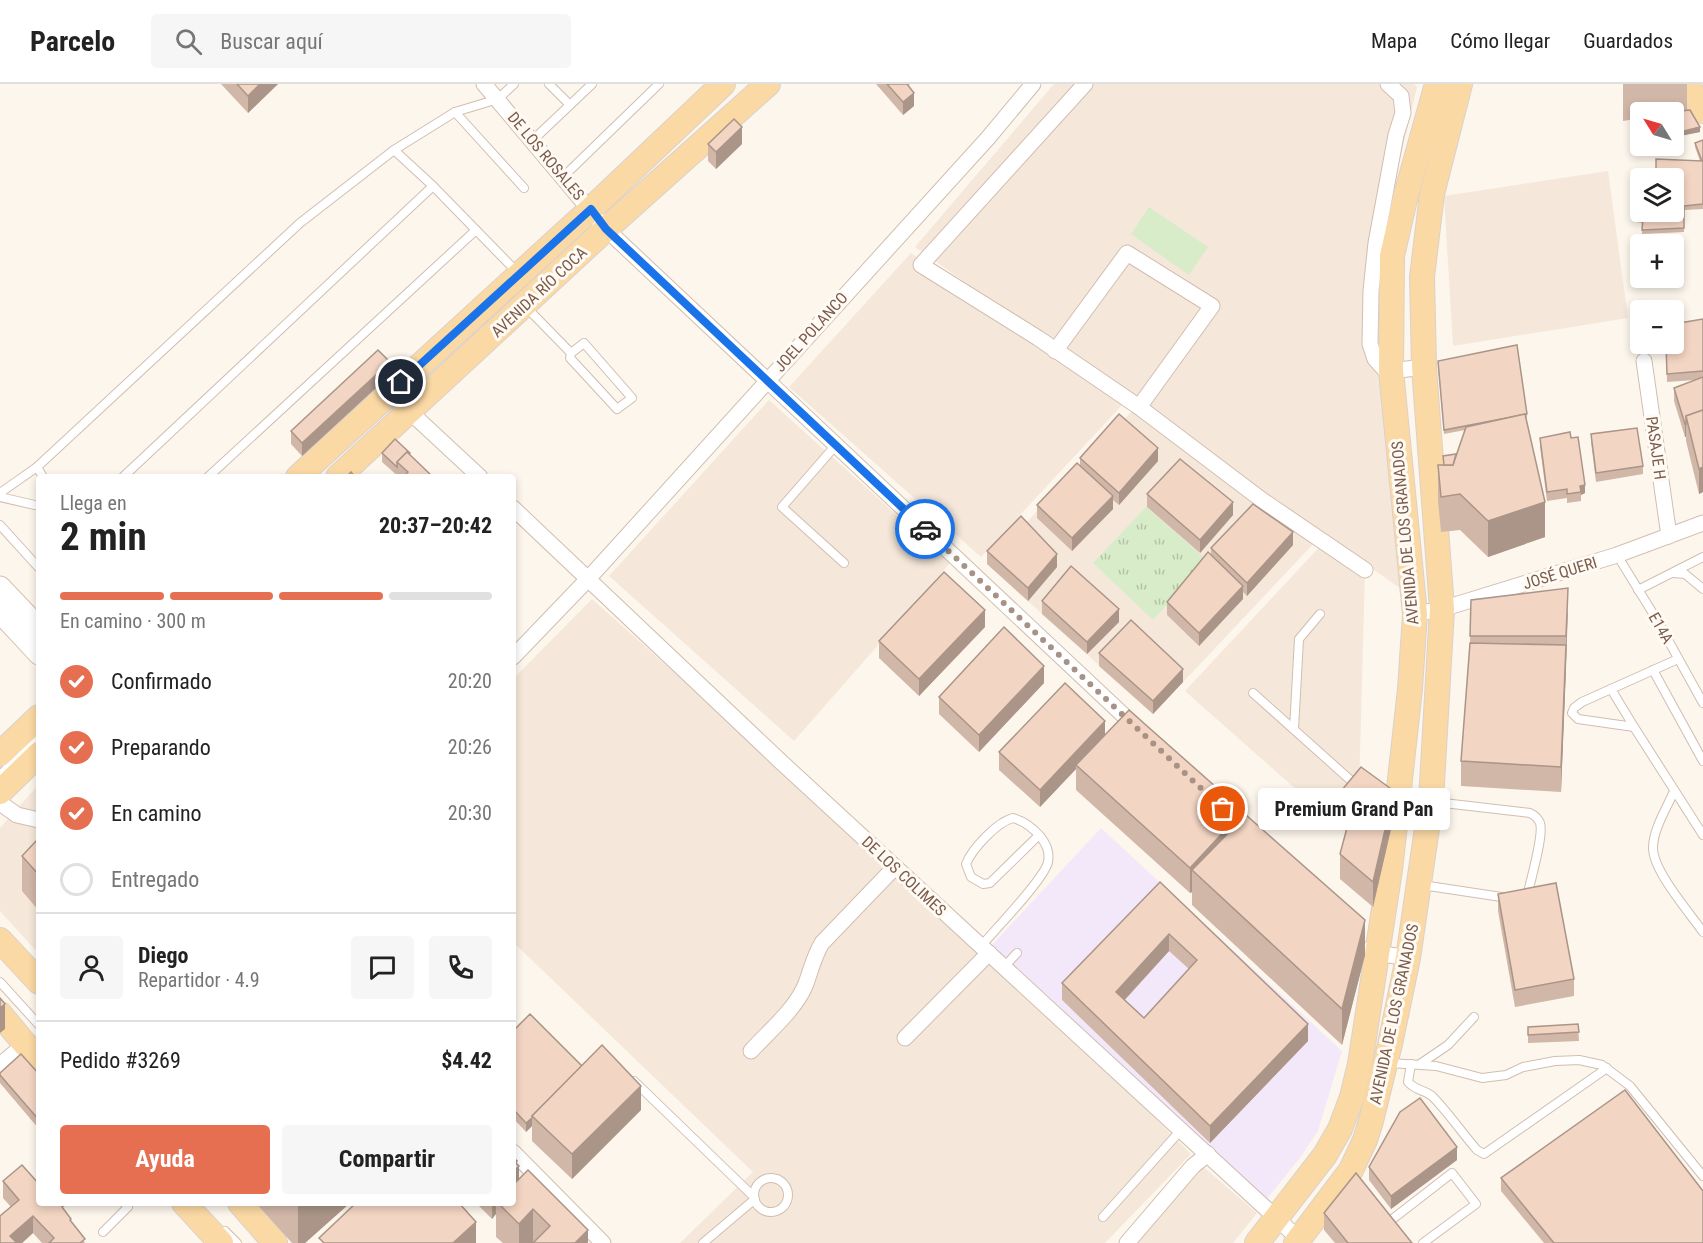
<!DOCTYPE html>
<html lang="es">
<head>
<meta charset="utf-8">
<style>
	:root { --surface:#fff; --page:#f6f6f6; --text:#222; --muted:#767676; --line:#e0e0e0; --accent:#e76f51 }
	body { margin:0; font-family:"Roboto Condensed",sans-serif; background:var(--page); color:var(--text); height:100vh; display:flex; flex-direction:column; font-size:22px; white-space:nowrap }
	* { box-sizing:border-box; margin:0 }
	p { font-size:20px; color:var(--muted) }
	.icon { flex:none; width:33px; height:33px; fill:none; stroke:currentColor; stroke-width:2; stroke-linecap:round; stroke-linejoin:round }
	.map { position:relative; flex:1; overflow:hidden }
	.details { position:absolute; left:36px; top:390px; width:480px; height:732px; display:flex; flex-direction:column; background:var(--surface); border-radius:6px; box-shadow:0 3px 9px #0003 }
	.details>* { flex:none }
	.needle { width:39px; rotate:307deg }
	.tools { position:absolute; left:1630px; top:18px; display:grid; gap:12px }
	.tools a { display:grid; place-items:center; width:54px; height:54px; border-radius:6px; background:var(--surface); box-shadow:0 3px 9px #0003; font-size:30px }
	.pin { position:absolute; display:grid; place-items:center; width:51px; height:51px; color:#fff; margin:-26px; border:3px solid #fff; border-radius:50%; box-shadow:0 2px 6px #0007 }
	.courier { position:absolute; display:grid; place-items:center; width:60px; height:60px; margin:-30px; border:4px solid #1a73e8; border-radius:50%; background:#fff; color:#222; box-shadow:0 2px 8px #0007 }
	.bubble { position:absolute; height:42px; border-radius:6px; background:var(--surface); box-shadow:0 3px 9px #0003; font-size:20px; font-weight:700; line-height:42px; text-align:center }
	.headline em { font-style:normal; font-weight:700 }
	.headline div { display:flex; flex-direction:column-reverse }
	.headline { display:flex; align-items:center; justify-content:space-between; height:102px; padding:0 24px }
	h1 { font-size:39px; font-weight:700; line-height:45px }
	.bar { display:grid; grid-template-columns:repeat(4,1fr); gap:9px 6px; align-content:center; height:72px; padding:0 24px }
	.bar i { height:8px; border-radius:4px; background:var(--line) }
	.bar .selected { background:var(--accent) }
	.bar p { grid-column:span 4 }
	.line { display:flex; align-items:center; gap:15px; padding:0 24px; border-top:2px solid var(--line) }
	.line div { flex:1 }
	.round { display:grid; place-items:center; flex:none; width:63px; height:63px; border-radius:6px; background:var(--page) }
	ol { padding:0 24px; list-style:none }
	li { display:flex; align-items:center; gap:18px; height:66px }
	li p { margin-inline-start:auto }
	li .icon { padding:6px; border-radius:50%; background:var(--accent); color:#fff; stroke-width:4 }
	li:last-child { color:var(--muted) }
	li i { width:33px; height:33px; border:3px solid var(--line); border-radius:50% }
	.button { display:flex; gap:12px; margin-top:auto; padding:12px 24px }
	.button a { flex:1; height:69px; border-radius:6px; background:var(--accent); color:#fff; font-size:24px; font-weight:700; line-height:69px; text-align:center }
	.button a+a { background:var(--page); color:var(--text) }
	header { display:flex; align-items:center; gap:36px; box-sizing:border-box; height:84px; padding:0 30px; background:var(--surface); border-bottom:2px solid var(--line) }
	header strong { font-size:28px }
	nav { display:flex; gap:33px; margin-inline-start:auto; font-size:21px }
	.search { width:420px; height:54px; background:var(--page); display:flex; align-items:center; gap:15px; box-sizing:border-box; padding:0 21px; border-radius:6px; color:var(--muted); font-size:22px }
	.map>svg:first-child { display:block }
</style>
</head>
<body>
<header>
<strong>Parcelo</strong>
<div class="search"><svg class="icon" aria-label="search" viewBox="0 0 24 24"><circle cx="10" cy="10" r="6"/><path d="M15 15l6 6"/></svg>Buscar aquí</div>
<nav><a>Mapa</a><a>Cómo llegar</a><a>Guardados</a></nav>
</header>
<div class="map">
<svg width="1703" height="1159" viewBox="0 0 1703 1159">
	<defs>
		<pattern id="grass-tufts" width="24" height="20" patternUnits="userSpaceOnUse" patternTransform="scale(1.5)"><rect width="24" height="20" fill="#d8ecc9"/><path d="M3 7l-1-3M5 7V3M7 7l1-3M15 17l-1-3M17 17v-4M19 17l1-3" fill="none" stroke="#b4c2a5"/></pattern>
	</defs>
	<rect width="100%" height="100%" fill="#fdf6ec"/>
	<g fill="#f5e8da">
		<path d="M1054 0H1414L1417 3 1391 114 1385 162 1404 507 915 163Z"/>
		<path d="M1608 87 1628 234 1453 262 1444 112Z"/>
		<path d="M911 169 1124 319 981 473 789 303Z"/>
		<path d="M769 316 950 479 794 657 609 492Z"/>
		<path d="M1134 325 1317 456 1153 630 987 480Z"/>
		<path d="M1324 458 1365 487 1359 707 1339 730 1326 732 1185 607Z"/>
		<path d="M592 515 1004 883 1191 1070 1105 1159H680L753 1088 513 858V595Z"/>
		<path d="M39 700V870L0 827V744Z"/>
		<path d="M1199 1079 1257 1129 1233 1159H1133Z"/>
	</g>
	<path fill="#f3e8fa" d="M1101 744 1342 967 1318 1047 1300 1074 1266 1116 992 861Z"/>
	<path fill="url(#grass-tufts)" d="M1146 423 1208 477 1153 536 1093 479Z"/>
	<path fill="#d8ecc9" d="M1149 123 1208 163 1189 191 1131 150Z"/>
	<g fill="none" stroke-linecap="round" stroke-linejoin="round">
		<g stroke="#d1beb0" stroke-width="10">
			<g id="lane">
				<path d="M549 0 570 21"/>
				<path d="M455 28 524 104"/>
				<path d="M533 56 592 0"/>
				<path d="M394 66 433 102"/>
				<path d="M563 93 659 0"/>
				<path d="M525 222 571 269 570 274 617 325 632 314 584 259 571 269"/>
				<path d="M836 361 782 423 844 479"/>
				<path d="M43 393 37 383 300 139 394 66 455 28 498 15 514 0"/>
				<path d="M123 393 433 102 517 188"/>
				<path d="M208 393 476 146"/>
				<path d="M0 409 37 383"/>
				<path d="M0 413 39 422"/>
				<path d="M0 441 39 484"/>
				<path d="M1617 471 1657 536 1703 619"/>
				<path d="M1673 489 1685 490 1703 505"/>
				<path d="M1638 506 1703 473"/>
				<path d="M1678 575 1582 618 1574 624 1572 629 1578 635 1634 643 1703 751"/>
				<path d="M1653 586 1703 677"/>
				<path d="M1611 605 1634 643"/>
				<path d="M1253 609 1357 702"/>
				<path d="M1294 645 1299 555 1320 530"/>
				<path d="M0 691 39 653"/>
				<path d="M1674 707C1667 724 1653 745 1653 764 1653 787 1689 828 1703 848"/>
				<path d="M1435 718 1530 729C1534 731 1538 734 1540 739 1544 751 1531 794 1528 809L1525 812"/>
				<path d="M1422 801 1508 814"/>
				<path d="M981 862C995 846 1045 794 1048 778 1050 767 1046 760 1040 752 1032 743 1024 737 1013 734 997 738 972 765 966 780L971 793 983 800 990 799 1039 751"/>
				<path d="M1004 883 1017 869"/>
				<path d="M0 898 39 941"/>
				<path d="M1390 979 1436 982 1482 994 1506 991 1523 983 1555 977 1579 976 1602 981 1630 1002 1703 1092"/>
				<path d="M1411 980 1408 998C1415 1006 1424 1006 1432 1012 1448 1028 1462 1049 1477 1066L1484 1070 1607 984"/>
				<path d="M1420 980 1448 961 1474 933"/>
				<path d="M634 997 753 1112"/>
				<circle cx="771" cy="1111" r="17"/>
				<path d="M1103 1133 1181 1046"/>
				<path d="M1390 1137 1452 1089 1476 1120 1423 1159"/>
				<path d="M225 1147 237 1159"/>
				<path d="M103 1148 128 1123 124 1119"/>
				<path d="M703 1159 755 1115"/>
			</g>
		</g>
		<g stroke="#d1beb0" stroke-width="17">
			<g id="street">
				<path d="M484 0 606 145 1137 644"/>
				<path d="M1085 0 921 181 1038 254 1139 323 1262 416 1365 486"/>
				<path d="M1388 0 1401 12 1403 29 1396 51 1376 159 1371 207 1370 260 1375 275 1385 286 1391 287 1424 283"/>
				<path d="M1055 267 1127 169 1212 222 1139 323"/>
				<path d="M1644 277 1669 452"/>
				<path d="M409 327 480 393"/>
				<path d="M513 424 779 676 1299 1155"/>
				<path d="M1415 530 1442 525 1617 471 1703 439"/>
				<path d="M513 573 588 495 988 54 1033 0"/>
				<path d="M0 719 17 731 39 736"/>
				<path d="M1371 864 1377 869 1408 874"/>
				<path d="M905 954 989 869"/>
				<path d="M751 967C768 948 794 927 805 902 811 887 813 874 822 859L895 783"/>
				<path d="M0 981 25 960"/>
				<path d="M513 1068 603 1159"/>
				<path d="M1127 1159 1193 1082 1208 1070"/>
			</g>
		</g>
		<g stroke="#d6c0b0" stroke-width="23">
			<g id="secondary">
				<path d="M0 503 39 544"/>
				<path d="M0 528 39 570"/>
			</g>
		</g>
		<g stroke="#dad1cd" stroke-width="26">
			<g id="primary">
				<path d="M1687 0 1703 27"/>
				<path d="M298 393 591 125 723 0"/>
				<path d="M338 393 606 145 768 0"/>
				<path d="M0 670 39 633"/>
				<path d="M0 708 39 670"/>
				<path d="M0 856 39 898"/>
				<path d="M0 930 25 960 39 974"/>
				<path d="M184 1119 221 1159"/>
				<path d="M240 1119 275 1159"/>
				<path d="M1257 1159 1325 1071 1340 1045 1352 1013 1360 980 1390 786 1410 605 1415 530 1391 287 1392 172 1406 111 1437 0"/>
				<path d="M1296 1159 1351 1086 1365 1056 1371 1037 1390 960 1408 874 1431 717 1442 525 1424 283 1422 193 1432 110 1460 0"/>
			</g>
		</g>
		<use href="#lane" stroke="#fff" stroke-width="8"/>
		<use href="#street" stroke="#fff" stroke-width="15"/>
		<use href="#secondary" stroke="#fff" stroke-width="21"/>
		<use href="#primary" stroke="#fbd9a5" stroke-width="24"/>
	</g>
	<g fill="#d1b7a8" fill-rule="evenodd">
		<path d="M221 0H278L248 29Z"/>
		<path d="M876 0H910L908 2 914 22 903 31Z"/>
		<path d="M1623 0H1687V26L1681 27 1700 48 1680 52 1674 38V28H1641V34L1623 37Z"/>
		<path d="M1703 56V125L1684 126V148L1642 150V139L1636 138V119L1674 128 1700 77 1695 63V59Z"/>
		<path d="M708 60H742L716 85 708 77Z"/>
		<path d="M1703 235V408L1699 410 1686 357V353H1685L1674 317V304L1695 296 1667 298 1666 260Z"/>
		<path d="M1438 281 1527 330V334H1526L1545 453 1488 473 1460 446 1441 448 1438 417V381H1444L1456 370 1465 346 1444 350Z"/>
		<path d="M390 291 302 372 291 360V347Z"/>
		<path d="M1591 350 1643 382V390L1596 398 1591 358Z"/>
		<path d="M1540 354 1585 409 1581 411V417L1567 419V414L1547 417 1540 363Z"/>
		<path d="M382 369 410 371 433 393H399L382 378Z"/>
		<path d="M1080 374 1158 377 1119 421 1113 416V425L1072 467 1037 434V421L1080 382Z"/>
		<path d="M1147 410 1233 431 1200 469 1147 423Z"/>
		<path d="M1293 461 1247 512 1243 508V515L1199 562 1167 531V518L1211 471V464Z"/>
		<path d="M987 467 1057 483 1028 517 987 480Z"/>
		<path d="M1471 516 1568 529 1561 708 1461 702V677L1470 559Z"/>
		<path d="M1042 517 1119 538 1087 570 1042 530Z"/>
		<path d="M985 543 919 612 879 574V557Z"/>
		<path d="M1099 569 1183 598 1153 630 1099 582Z"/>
		<path d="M1044 599 979 668 939 630V613Z"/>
		<path d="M1105 650 1243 734 1365 871 1342 961 1192 821V808L1190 809 1076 706V685L1040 723 999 686V668Z"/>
		<path d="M1337 712 1394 732 1373 823 1340 795V770L1347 745 1337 737Z"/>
		<path d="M39 754V827L22 807V772Z"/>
		<path d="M1160 798 1308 957 1210 1059 1062 916V899ZM1169 867 1189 885 1144 934 1125 916Z"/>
		<path d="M1498 810 1574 895V912L1515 923 1498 827Z"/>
		<path d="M1578 940 1579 957 1528 959V943Z"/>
		<path d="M513 947 582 982 641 1026 572 1095 532 1057V1042L526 1048 513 1034Z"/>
		<path d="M0 989 39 990V1045L0 999Z"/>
		<path d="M1457 1076 1391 1125 1369 1096V1083Z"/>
		<path d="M517 1080 519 1095 588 1159H503L496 1153V1130L492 1135 476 1119H513Z"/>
		<path d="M1501 1094 1703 1159H1544L1501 1107Z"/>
		<path d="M3 1097 39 1119 65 1127 85 1159H42L33 1149 22 1159H0L11 1123 3 1114Z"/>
		<path d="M256 1119H350L305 1159H292Z"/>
		<path d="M1324 1129 1412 1159H1335L1324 1146Z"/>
	</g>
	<g fill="#aa9588">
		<path d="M260 0H278L248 29V12Z"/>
		<path d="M914 9V22L903 31V18Z"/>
		<path d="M742 43V60L716 85V68Z"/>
		<path d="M1700 43V48L1680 52V48Z"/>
		<path d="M390 278V291L302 372V359Z"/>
		<rect x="1685" y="340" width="1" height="13"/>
		<path d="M1158 364V377L1119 421V409Z"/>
		<path d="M1703 383V408L1699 410V385Z"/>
		<path d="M1585 401V409L1581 411 1580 402Z"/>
		<path d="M1113 412V425L1072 467V454Z"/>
		<path d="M1233 418V431L1200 469V456Z"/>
		<path d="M1545 418V453L1488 473V437Z"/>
		<path d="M1293 448V461L1247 512V499Z"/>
		<path d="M1057 470V483L1028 517V504Z"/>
		<path d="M1243 502V515L1199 562V549Z"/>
		<path d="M1568 504 1566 586 1561 708V683Z"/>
		<path d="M1119 525V538L1087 570V558Z"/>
		<path d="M985 526V543L919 612V595Z"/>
		<path d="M1044 582V599L979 668V651Z"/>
		<path d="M1183 585V598L1153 630V617Z"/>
		<path d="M1105 637V654L1076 681V685L1040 723V706Z"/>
		<path d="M1394 707V732L1373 823V798Z"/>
		<path d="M1243 727V752L1192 786V808L1190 809V784Z"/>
		<path d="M1365 836V871L1342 961V925Z"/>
		<path d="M1169 850V867L1116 925V908Z"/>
		<path d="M5 920V945L0 949V924Z"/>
		<path d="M1308 940V957L1210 1059V1042Z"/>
		<path d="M641 1002V1026L572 1095V1070Z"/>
		<path d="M532 1033V1042L526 1048V1039Z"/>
		<path d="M1457 1063V1076L1391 1125V1112Z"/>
		<path d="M517 1077V1084L519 1082V1107L513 1113V1088L516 1079Z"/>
		<path d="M299 1119H350L305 1159H298V1120Z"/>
		<path d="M492 1119H496V1130L492 1135Z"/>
		<path d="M533 1125V1159H519V1140Z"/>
		<path d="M33 1132V1149L22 1159H10V1152Z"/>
		<path d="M476 1138V1159H453Z"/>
		<path d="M588 1146V1159H575Z"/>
	</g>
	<g fill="#f3d5c3" stroke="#aa9588" stroke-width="1.5" fill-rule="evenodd">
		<path d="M237 0H260L248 12Z"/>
		<path d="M887 0H907L914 9 903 18Z"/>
		<path d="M1690 26 1700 43 1680 48 1674 33V28H1672Z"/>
		<path d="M734 35 742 43 716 68 708 60Z"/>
		<path d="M1703 56V120L1684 122V144L1642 146 1643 134 1636 133V119H1641V128H1674V94H1656V75L1702 77 1695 59Z"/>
		<path d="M1703 235V287L1667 290 1666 260H1674V240Z"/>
		<path d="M1517 261 1527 330 1444 346 1438 277Z"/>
		<path d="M378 266 390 278 302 359 291 347Z"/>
		<path d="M1703 293V326L1686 332V340H1685L1674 304Z"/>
		<path d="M1703 326V383L1699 385 1686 332Z"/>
		<path d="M1119 330 1158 364 1119 409 1080 374Z"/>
		<path d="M1525 330 1545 418 1488 437 1460 410 1441 413 1438 381H1453L1466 343Z"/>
		<path d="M1637 344 1643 382 1596 389 1591 350Z"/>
		<path d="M1570 348 1571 354 1578 353 1585 401 1580 402 1581 408 1567 410V405L1547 408 1540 354Z"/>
		<path d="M395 355 410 369 409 370 407 368 397 378V383L382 369Z"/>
		<path d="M407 368 433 393H403L408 388 397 378Z"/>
		<path d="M1456 370 1453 381H1444L1443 372Z"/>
		<path d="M1180 375 1233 418 1200 456 1147 410Z"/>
		<path d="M1077 379 1113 412 1072 454 1037 421Z"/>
		<path d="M351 388 355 393H346Z"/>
		<path d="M1253 420 1293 448 1247 499 1211 464Z"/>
		<path d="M1021 432 1057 470 1028 504 987 467Z"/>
		<path d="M1208 468 1243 502 1199 549 1167 518Z"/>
		<path d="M1071 482 1119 525 1087 558 1042 517Z"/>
		<path d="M944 488 985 526 919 595 879 557Z"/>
		<path d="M1568 504 1566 552H1470L1471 516Z"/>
		<path d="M1131 536 1183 585 1153 617 1099 569Z"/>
		<path d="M1004 543 1044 582 979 651 939 613Z"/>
		<path d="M1470 559 1566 561 1561 683 1461 677Z"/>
		<path d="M1065 599 1105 637 1040 706 999 668Z"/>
		<path d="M1129 626 1243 727 1190 784 1076 681Z"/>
		<path d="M1361 683 1394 707 1373 798 1340 770 1352 725 1337 712Z"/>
		<path d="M1246 731 1365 836 1342 925 1192 786Z"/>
		<path d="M39 754V791L22 772Z"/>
		<path d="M1160 798 1308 940 1210 1042 1062 899ZM1169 850 1197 876 1144 934 1116 908Z"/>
		<path d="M1556 799 1574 895 1515 906 1498 810Z"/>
		<path d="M0 914 5 920 0 924Z"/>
		<path d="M530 930 582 982 532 1032 533 1033 526 1039 513 1025V947Z"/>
		<path d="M1578 940 1579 948 1528 951V943Z"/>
		<path d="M602 961 641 1002 572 1070 532 1032Z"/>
		<path d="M21 970 39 990V1036L0 991V989Z"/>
		<path d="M1625 1006 1703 1107V1159H1554L1501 1094Z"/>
		<path d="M1420 1014 1457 1063 1391 1112 1369 1083 1400 1028Z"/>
		<path d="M513 1073 517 1077 516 1079 519 1082 513 1088Z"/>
		<path d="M22 1081 39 1100V1119H63L65 1121 62 1123 71 1135 70 1136 85 1155 80 1159H49L54 1154 33 1132 10 1152 17 1159H0V1132L19 1116 3 1097Z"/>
		<path d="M528 1086 588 1146 575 1159H533L550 1142 533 1125 519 1140 498 1119H513V1101Z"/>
		<path d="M1356 1089 1412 1159H1348L1324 1129Z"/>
		<path d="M356 1119H459L476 1138 453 1159H324L319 1154Z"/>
	</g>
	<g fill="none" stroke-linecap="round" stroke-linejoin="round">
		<path stroke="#a89285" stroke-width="6" stroke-dasharray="0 10.8" d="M925 445 1223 725"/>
		<path stroke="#1a73e8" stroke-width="8" d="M401 298 591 125 606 145 925 445"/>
	</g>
	<g text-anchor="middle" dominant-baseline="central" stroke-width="6" stroke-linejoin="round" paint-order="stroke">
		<g font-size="16" fill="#7a5c4d" stroke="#fffaf3">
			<text transform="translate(546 72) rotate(50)">DE LOS ROSALES</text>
			<text transform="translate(539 208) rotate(-43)">AVENIDA RÍO COCA</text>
			<text transform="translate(811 248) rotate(-48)">JOEL POLANCO</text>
			<text transform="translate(1656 364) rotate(82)">PASAJE H</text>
			<text transform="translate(1405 449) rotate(-95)">AVENIDA DE LOS GRANADOS</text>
			<text transform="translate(1560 489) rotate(-17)">JOSÉ QUERI</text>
			<text transform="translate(1661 544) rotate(60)">E14A</text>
			<text transform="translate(904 792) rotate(43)">DE LOS COLIMES</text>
			<text transform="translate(1394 930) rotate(-78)">AVENIDA DE LOS GRANADOS</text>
		</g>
	</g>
</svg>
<div class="tools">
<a><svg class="needle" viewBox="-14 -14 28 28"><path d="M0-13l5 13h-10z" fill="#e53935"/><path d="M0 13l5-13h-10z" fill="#767676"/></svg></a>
<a><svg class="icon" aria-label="layers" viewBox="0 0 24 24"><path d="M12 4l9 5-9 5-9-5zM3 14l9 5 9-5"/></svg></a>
<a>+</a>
<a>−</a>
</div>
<div class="pin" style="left:1223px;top:725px;background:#ea580c"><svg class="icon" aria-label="bag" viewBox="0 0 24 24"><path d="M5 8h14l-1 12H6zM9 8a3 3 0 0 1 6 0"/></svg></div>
<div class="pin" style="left:401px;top:298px;background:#1f2937"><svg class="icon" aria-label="home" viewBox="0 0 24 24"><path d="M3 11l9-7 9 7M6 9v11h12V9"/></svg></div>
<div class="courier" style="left:925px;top:445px"><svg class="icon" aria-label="car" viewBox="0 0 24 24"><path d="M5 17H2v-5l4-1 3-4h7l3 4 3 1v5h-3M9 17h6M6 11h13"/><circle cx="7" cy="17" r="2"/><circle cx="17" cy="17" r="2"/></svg></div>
<div class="bubble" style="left:1258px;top:704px;width:192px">Premium Grand Pan</div>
<section class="details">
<div class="headline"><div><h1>2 min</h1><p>Llega en</p></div><em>20:37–20:42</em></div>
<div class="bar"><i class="selected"></i><i class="selected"></i><i class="selected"></i><i></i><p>En camino · 300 m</p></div>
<ol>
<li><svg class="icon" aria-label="check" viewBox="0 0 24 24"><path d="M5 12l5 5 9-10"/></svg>Confirmado<p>20:20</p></li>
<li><svg class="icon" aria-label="check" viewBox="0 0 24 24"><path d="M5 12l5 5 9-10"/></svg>Preparando<p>20:26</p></li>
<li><svg class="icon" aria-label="check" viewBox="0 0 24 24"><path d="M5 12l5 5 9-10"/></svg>En camino<p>20:30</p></li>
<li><i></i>Entregado</li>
</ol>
<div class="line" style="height:108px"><a class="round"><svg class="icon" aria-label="person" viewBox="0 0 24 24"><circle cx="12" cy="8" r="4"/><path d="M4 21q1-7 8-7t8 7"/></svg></a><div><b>Diego</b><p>Repartidor · 4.9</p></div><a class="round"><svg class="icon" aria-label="chat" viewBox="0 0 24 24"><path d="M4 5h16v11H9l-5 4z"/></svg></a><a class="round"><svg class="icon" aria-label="phone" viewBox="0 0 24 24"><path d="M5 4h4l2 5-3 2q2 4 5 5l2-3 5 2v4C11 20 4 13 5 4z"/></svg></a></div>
<div class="line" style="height:78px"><div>Pedido #3269</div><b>$4.42</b></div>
<div class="button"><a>Ayuda</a><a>Compartir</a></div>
</section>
</div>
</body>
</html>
